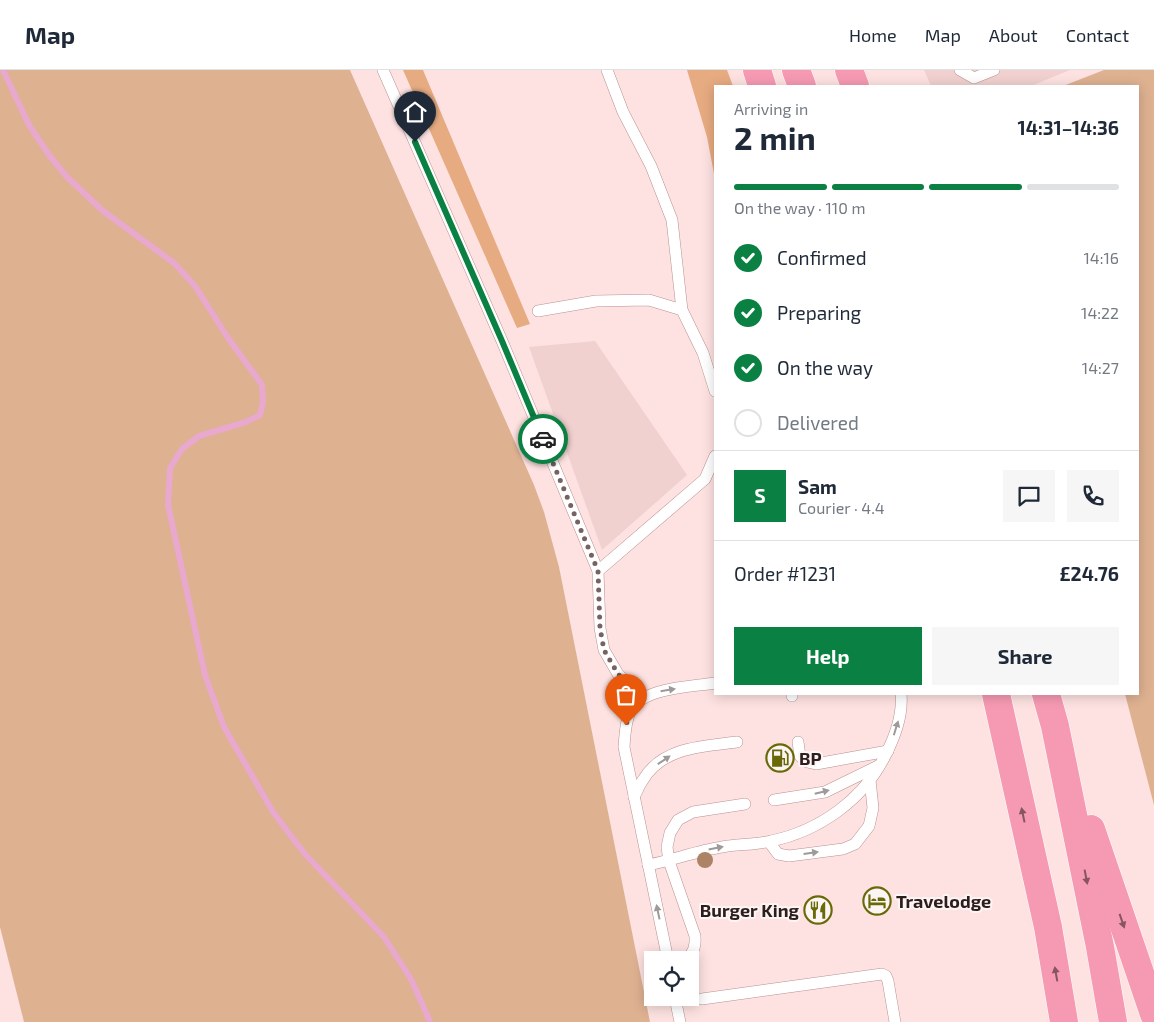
<!DOCTYPE html>
<html lang="en">
<head>
<meta charset="utf-8">
<style>
	:root { --surface:#fff; --page:#f6f6f7; --text:#1f2937; --muted:#747a83; --line:#e0e1e3; --accent:#0b8043 }
	body { margin:0; font-family:"Exo 2",sans-serif; background:var(--page); color:var(--text); height:100vh; display:flex; flex-direction:column; font-size:19px; white-space:nowrap }
	* { box-sizing:border-box; margin:0 }
	p { font-size:16px; color:var(--muted) }
	.icon { flex:none; width:28px; height:28px; fill:none; stroke:currentColor; stroke-width:2; stroke-linecap:round; stroke-linejoin:round }
	.map { position:relative; flex:1; overflow:hidden }
	.side { position:absolute; left:714px; top:15px; width:425px; height:610px; display:flex; flex-direction:column; background:var(--surface); border-radius:0px; box-shadow:0 2px 12px #0003 }
	.side>* { flex:none }
	.controls { position:absolute; left:644px; top:881px; display:grid; gap:10px }
	.controls a { display:grid; place-items:center; width:55px; height:55px; border-radius:0px; background:var(--surface); box-shadow:0 2px 12px #0003; font-size:25px }
	.pin { position:absolute; display:grid; place-items:center; width:42px; height:42px; color:#fff; margin:-51px -21px; border-radius:50% 50% 50% 0; rotate:-45deg; box-shadow:0 0 5px #0007 }
	.pin .icon { rotate:45deg }
	.courier { position:absolute; display:grid; place-items:center; width:50px; height:50px; margin:-25px; border:4px solid #0b8043; border-radius:50%; background:#fff; color:#222; box-shadow:0 1px 6px #0007 }
	.summary em { font-style:normal; font-weight:700 }
	.summary div { display:flex; flex-direction:column-reverse }
	.summary { display:flex; align-items:center; justify-content:space-between; height:85px; padding:0 20px }
	h1 { font-size:32px; font-weight:700; line-height:38px }
	.bar { display:grid; grid-template-columns:repeat(4,1fr); gap:8px 5px; align-content:center; height:60px; padding:0 20px }
	.bar i { height:6px; border-radius:4px; background:var(--line) }
	.bar .current { background:var(--accent) }
	.bar p { grid-column:span 4 }
	.line { display:flex; align-items:center; gap:12px; padding:0 20px; border-top:1px solid var(--line) }
	.line div { flex:1 }
	.round { display:grid; place-items:center; flex:none; width:52px; height:52px; border-radius:0px; background:var(--page) }
	ol { padding:0 20px; list-style:none }
	li { display:flex; align-items:center; gap:15px; height:55px }
	li p { margin-inline-start:auto }
	li .icon { padding:5px; border-radius:50%; background:var(--accent); color:#fff; stroke-width:4 }
	li:last-child { color:var(--muted) }
	li i { width:28px; height:28px; border:2px solid var(--line); border-radius:50% }
	.primary-button { display:flex; gap:10px; margin-top:auto; padding:10px 20px }
	.primary-button a { flex:1; height:58px; border-radius:0px; background:var(--accent); color:#fff; font-size:20px; font-weight:700; line-height:58px; text-align:center }
	.primary-button a+a { background:var(--page); color:var(--text) }
	header { display:flex; align-items:center; gap:30px; box-sizing:border-box; height:70px; padding:0 25px; background:var(--surface); border-bottom:1px solid var(--line) }
	header strong { font-size:24px }
	nav { display:flex; gap:28px; margin-inline-start:auto; font-size:18px }
	.map>svg:first-child { display:block }
</style>
</head>
<body>
<header>
<strong>Map</strong>
<nav><a>Home</a><a>Map</a><a>About</a><a>Contact</a></nav>
</header>
<div class="map">
<svg width="1154" height="952" viewBox="0 0 1154 952">
	<rect width="100%" height="100%" fill="#fde2e1"/>
	<g fill="#f1d1d0">
		<path d="M924 0H1070L1031 16H931Z"/>
		<path d="M595 271 687 405 602 480 529 277Z"/>
	</g>
	<g fill="#deb191">
		<path d="M0 0H350L534 415 544 442 559 497 650 952H24L0 857Z"/>
		<path d="M1104 0H1154V735L1125 624H1138V16H1063Z"/>
	</g>
	<g fill="#e7ab81">
		<path d="M403 0H423L530 254 517 258Z"/>
		<path d="M687 0H727L733 16H715V109L707 67Z"/>
	</g>
	<g fill="none" stroke-linecap="round" stroke-linejoin="round">
		<path stroke="#e9a8cd" stroke-width="6" d="M3 0 29 55 49 85 67 107 103 141 174 193 195 216 228 268 262 315 263 332 260 345 246 352 199 366 182 379 170 398 168 435 205 605 224 657 273 742 304 783 384 867 411 909 430 952"/>
		<g stroke="#ba9190" stroke-width="12">
			<g id="service">
				<path d="M383 0 502 271 598 501 600 558 604 580 618 604 643 628"/>
				<path d="M607 0 623 42 651 96 672 150 682 240 703 283 715 321"/>
				<path d="M960 0 974 8 994 0"/>
				<path d="M538 241 596 231 649 230 682 240"/>
				<path d="M598 501 705 409 715 386"/>
				<path d="M792 624V626"/>
				<path d="M798 672 800 686 807 692 816 694 888 681"/>
				<path d="M634 727C637 722 639 715 643 710 662 677 704 676 737 672"/>
				<path d="M774 730 825 722 878 696"/>
				<path d="M769 772 778 784 789 786 843 779 855 774 869 756 873 738 870 710"/>
				<path d="M648 795C673 790 697 781 722 777 738 774 755 775 771 771 819 761 863 730 885 686 895 667 903 645 901 624"/>
				<path d="M668 890 624 677C625 665 625 653 630 642 642 617 691 617 715 613"/>
				<path d="M687 890C693 882 696 877 695 866L669 791 667 777 670 763 678 750 693 742 745 734"/>
				<path d="M675 928 680 952"/>
				<path d="M702 929 882 904 886 906 888 911 895 952"/>
			</g>
		</g>
		<g stroke="#fff" stroke-width="29">
			<g id="motorway">
				<path d="M757 0 762 16"/>
				<path d="M796 0 802 16"/>
				<path d="M849 0 855 16"/>
				<path d="M996 624 1048 857 1064 952"/>
				<path d="M1046 624 1055 656 1100 877 1113 952"/>
				<path d="M1091 759 1154 944"/>
			</g>
		</g>
		<use href="#service" stroke="#fff" stroke-width="11"/>
		<use href="#motorway" stroke="#f69ab3" stroke-width="28"/>
	</g>
	<circle fill="#ac8365" cx="705" cy="790" r="8"/>
	<defs><path id="oneway-solid" d="M-6-.8H1V-3.2L6.5 0L1 3.2V.8H-6Z" transform="scale(1.25)"/></defs>
	<g fill="#a09999">
		<use href="#oneway-solid" transform="translate(668 620) rotate(-9)"/>
		<use href="#oneway-solid" transform="translate(896 658) rotate(-73)"/>
		<use href="#oneway-solid" transform="translate(664 690) rotate(-34)"/>
		<use href="#oneway-solid" transform="translate(822 722) rotate(-14)"/>
		<use href="#oneway-solid" transform="translate(716 778) rotate(-11)"/>
		<use href="#oneway-solid" transform="translate(811 783) rotate(-8)"/>
		<use href="#oneway-solid" transform="translate(658 842) rotate(-102)"/>
	</g>
	<g fill="#875560">
		<use href="#oneway-solid" transform="translate(1023 745) rotate(-102)"/>
		<use href="#oneway-solid" transform="translate(1086 807) rotate(79)"/>
		<use href="#oneway-solid" transform="translate(1122 851) rotate(71)"/>
		<use href="#oneway-solid" transform="translate(1056 904) rotate(-100)"/>
	</g>
	<g fill="none" stroke-linecap="round" stroke-linejoin="round">
		<path stroke="#766262" stroke-width="5" stroke-dasharray="0 9" d="M543 369 598 501 600 558 604 580 618 604 643 628 631 640 626 655"/>
		<path stroke="#0b8043" stroke-width="6" d="M415 72 502 271 543 369"/>
	</g>
	<defs>
		<g id="fuel-ring" transform="scale(1.4375)"><circle r="9.5" fill="#fdf4f4" stroke="#686a08" stroke-width="1.5"/><path d="M-5.5-6h7V0h2V4h1.3V-2.5L3-4.5l.8-.8L6-3V5H2.5V1h-1V6h-7ZM-4.2-4.7v3.2H.2V-4.7Z" fill="#686a08"/></g>
		<g id="hotel-ring" transform="scale(1.4375)"><circle r="9.5" fill="#fdf4f4" stroke="#686a08" stroke-width="1.5"/><path d="M-6-4.5h1.5V1H6V5H4.5V3h-9V5H-6ZM-4 0a1.8 1.8 0 1 1 3.6 0ZM.5 0V-2.5h3Q6-2.5 6 0Z" fill="#686a08"/></g>
		<g id="restaurant-ring" transform="scale(1.4375)"><circle r="9.5" fill="#fdf4f4" stroke="#686a08" stroke-width="1.5"/><path d="M-5-6h1v4h1v-4h1v4h1v-4h1v5L-1.5 .5V6h-2V.5L-5-1ZM5-6V6H3V1.5H1.5Q1.5-4 5-6Z" fill="#686a08"/></g>
	</defs>
	<g fill-rule="evenodd">
		<use href="#fuel-ring" x="780" y="688"/>
		<use href="#hotel-ring" x="877" y="831"/>
		<use href="#restaurant-ring" x="818" y="840"/>
	</g>
	<g text-anchor="middle" dominant-baseline="central" stroke-width="4" stroke-linejoin="round" paint-order="stroke">
		<g font-size="18" font-weight="bold" fill="#2d1d1d" stroke="#fdf4f4" text-anchor="start">
			<text x="799" y="688">BP</text>
			<text x="896" y="831">Travelodge</text>
			<text x="799" y="840" text-anchor="end">Burger King</text>
		</g>
	</g>
</svg>
<div class="controls">
<a><svg class="icon" aria-label="locate" viewBox="0 0 24 24"><circle cx="12" cy="12" r="6"/><path d="M12 2v4M12 18v4M2 12h4M18 12h4"/></svg></a>
</div>
<div class="pin" style="left:626px;top:655px;background:#ea580c"><svg class="icon" aria-label="bag" viewBox="0 0 24 24"><path d="M5 8h14l-1 12H6zM9 8a3 3 0 0 1 6 0"/></svg></div>
<div class="pin" style="left:415px;top:72px;background:#1f2937"><svg class="icon" aria-label="home" viewBox="0 0 24 24"><path d="M3 11l9-7 9 7M6 9v11h12V9"/></svg></div>
<div class="courier" style="left:543px;top:369px"><svg class="icon" aria-label="car" viewBox="0 0 24 24"><path d="M5 17H2v-5l4-1 3-4h7l3 4 3 1v5h-3M9 17h6M6 11h13"/><circle cx="7" cy="17" r="2"/><circle cx="17" cy="17" r="2"/></svg></div>
<section class="side">
<div class="summary"><div><h1>2 min</h1><p>Arriving in</p></div><em>14:31–14:36</em></div>
<div class="bar"><i class="current"></i><i class="current"></i><i class="current"></i><i></i><p>On the way · 110 m</p></div>
<ol>
<li><svg class="icon" aria-label="check" viewBox="0 0 24 24"><path d="M5 12l5 5 9-10"/></svg>Confirmed<p>14:16</p></li>
<li><svg class="icon" aria-label="check" viewBox="0 0 24 24"><path d="M5 12l5 5 9-10"/></svg>Preparing<p>14:22</p></li>
<li><svg class="icon" aria-label="check" viewBox="0 0 24 24"><path d="M5 12l5 5 9-10"/></svg>On the way<p>14:27</p></li>
<li><i></i>Delivered</li>
</ol>
<div class="line" style="height:90px"><b class="round" style="background:var(--accent);color:#fff">S</b><div><b>Sam</b><p>Courier · 4.4</p></div><a class="round"><svg class="icon" aria-label="chat" viewBox="0 0 24 24"><path d="M4 5h16v11H9l-5 4z"/></svg></a><a class="round"><svg class="icon" aria-label="phone" viewBox="0 0 24 24"><path d="M5 4h4l2 5-3 2q2 4 5 5l2-3 5 2v4C11 20 4 13 5 4z"/></svg></a></div>
<div class="line" style="height:65px"><div>Order #1231</div><b>£24.76</b></div>
<div class="primary-button"><a>Help</a><a>Share</a></div>
</section>
</div>
</body>
</html>
